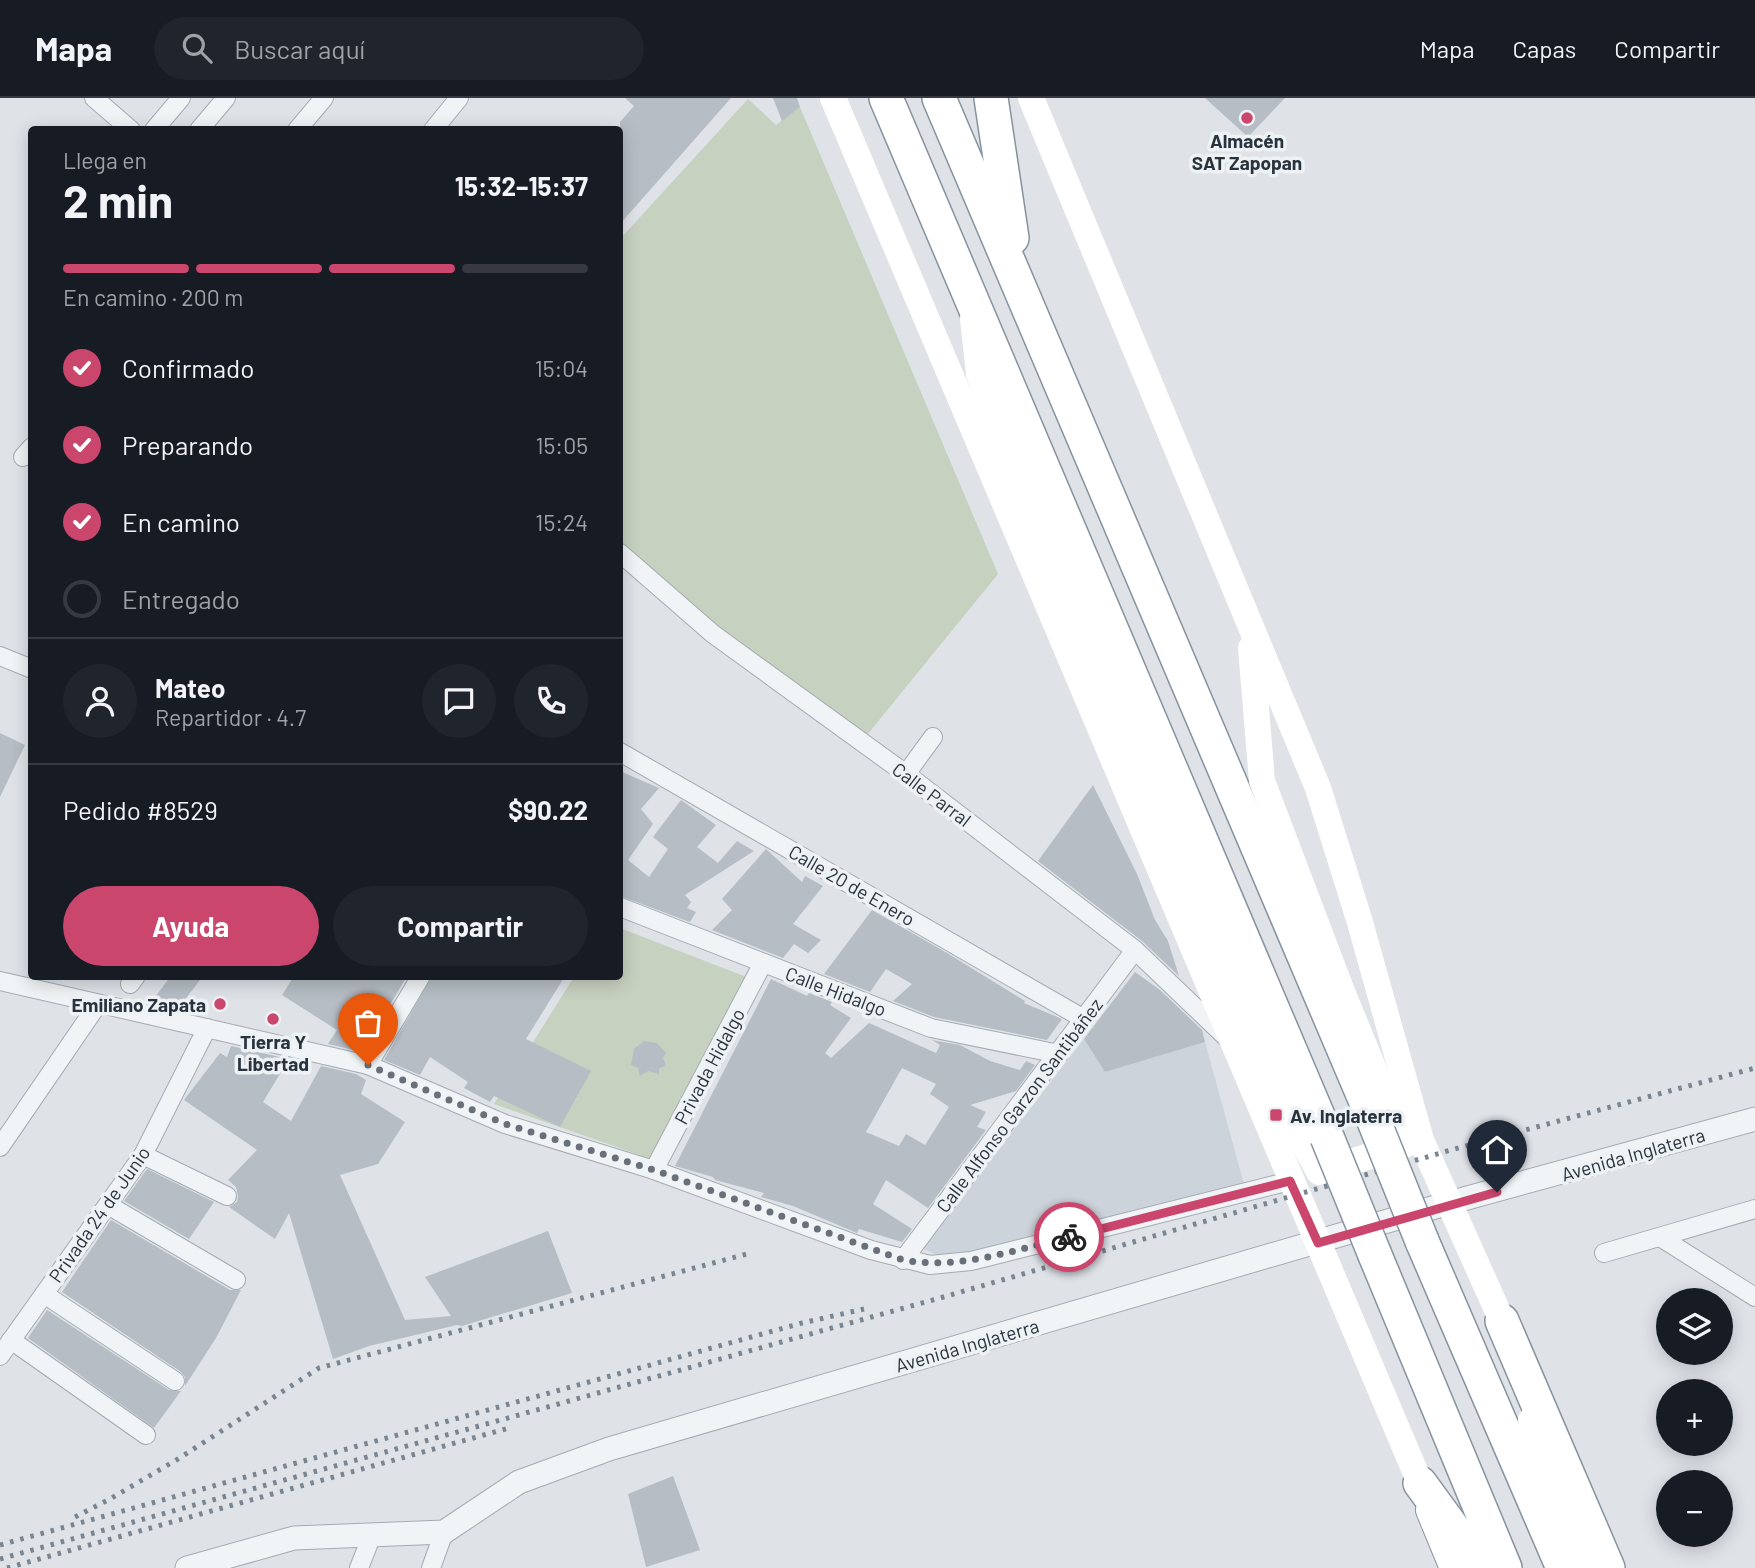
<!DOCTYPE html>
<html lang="es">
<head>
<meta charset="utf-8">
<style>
	:root { --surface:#171b24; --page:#20242c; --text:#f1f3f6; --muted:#9ea1a6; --line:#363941; --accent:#ca466c }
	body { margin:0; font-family:Barlow,sans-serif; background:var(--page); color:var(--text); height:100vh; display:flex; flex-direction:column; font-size:26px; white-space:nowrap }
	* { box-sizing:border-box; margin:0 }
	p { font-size:23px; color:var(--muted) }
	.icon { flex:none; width:38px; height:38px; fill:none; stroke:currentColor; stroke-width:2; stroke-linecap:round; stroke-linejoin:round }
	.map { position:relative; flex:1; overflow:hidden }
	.drawer { position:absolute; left:28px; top:28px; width:595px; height:854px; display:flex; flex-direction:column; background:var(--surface); border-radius:7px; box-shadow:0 4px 18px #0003 }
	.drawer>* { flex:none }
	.tools { position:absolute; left:1656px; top:1190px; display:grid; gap:14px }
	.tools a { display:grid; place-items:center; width:77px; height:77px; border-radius:50%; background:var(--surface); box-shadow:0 4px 18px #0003; font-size:35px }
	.pin { position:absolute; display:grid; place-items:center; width:60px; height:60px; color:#fff; margin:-72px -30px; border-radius:50% 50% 50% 0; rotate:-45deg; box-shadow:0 0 7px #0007 }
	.pin .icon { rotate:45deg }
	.courier { position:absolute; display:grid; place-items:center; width:70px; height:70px; margin:-35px; border:5px solid #ca466c; border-radius:50%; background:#fff; color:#222; box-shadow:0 2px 9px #0007 }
	.overview em { font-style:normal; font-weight:700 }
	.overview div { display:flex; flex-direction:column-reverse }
	.overview { display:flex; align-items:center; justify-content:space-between; height:119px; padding:0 35px }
	h1 { font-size:46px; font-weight:700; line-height:52px }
	.bar { display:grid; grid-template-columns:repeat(4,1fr); gap:10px 7px; align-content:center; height:84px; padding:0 35px }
	.bar i { height:9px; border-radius:5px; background:var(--line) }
	.bar .current { background:var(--accent) }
	.bar p { grid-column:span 4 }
	.line { display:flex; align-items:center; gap:18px; padding:0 35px; border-top:2px solid var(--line) }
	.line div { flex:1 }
	.round { display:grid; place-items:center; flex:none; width:74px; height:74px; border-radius:37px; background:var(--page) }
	ol { padding:0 35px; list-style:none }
	li { display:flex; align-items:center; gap:21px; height:77px }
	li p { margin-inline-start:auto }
	li .icon { padding:7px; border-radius:50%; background:var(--accent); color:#fff; stroke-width:4 }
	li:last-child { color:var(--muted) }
	li i { width:38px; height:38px; border:4px solid var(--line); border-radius:50% }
	.button { display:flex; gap:14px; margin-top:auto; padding:14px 35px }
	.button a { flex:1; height:80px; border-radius:42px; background:var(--accent); color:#fff; font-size:28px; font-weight:700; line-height:80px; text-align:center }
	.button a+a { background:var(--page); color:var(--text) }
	header { display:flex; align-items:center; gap:42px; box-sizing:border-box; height:98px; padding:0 35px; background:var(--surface); border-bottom:2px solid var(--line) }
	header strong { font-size:33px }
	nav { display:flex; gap:38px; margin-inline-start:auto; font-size:24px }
	.search { width:490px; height:63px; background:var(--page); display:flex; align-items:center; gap:18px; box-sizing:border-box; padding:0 24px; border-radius:38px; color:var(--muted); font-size:26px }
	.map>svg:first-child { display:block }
</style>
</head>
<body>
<header>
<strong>Mapa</strong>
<div class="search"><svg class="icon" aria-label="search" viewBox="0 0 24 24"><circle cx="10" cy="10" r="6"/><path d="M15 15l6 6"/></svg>Buscar aquí</div>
<nav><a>Mapa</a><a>Capas</a><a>Compartir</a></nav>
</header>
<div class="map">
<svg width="1755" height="1470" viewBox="0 0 1755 1470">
	<rect width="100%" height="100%" fill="#dfe3e8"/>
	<path fill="#cdd3da" d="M1084 941 1105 974 1205 944 1245 1090 947 1162 922 1150Z"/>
	<g fill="#c7d1c0">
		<path d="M748 1 776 27 800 9 998 476 867 637 714 528 620 444V141Z"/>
		<path d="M620 830 749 880 654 1062 494 1006 574 879 620 878Z"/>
	</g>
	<g fill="#b6bdc4" fill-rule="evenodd">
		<path d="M625 0H731L620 126V24L634 8Z"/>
		<path d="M773 0H797L800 9 782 23Z"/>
		<path d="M1205 0H1285L1248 39Z"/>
		<path d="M0 635 25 647 0 699Z"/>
		<path d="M620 673 659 690 641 711 653 726 628 762 649 779 668 751 653 739 681 702 716 727 697 749 718 765 737 743 754 753 685 797 691 804 687 810 696 814 690 824 620 798Z"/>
		<path d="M1093 687 1137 776 1155 822 1168 843 1179 878 1142 843 1038 763Z"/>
		<path d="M766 751 802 784 805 778 823 788 793 826 821 842 808 855 794 846 783 860 712 832 732 812 722 801Z"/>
		<path d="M872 812 947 855 1025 903 1024 905 1062 921 1047 942 934 919 893 903 912 886 886 871 870 894 824 876Z"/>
		<path d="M1135 874 1160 892 1202 932 1205 944 1105 974 1084 941Z"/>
		<path d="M171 878H203L177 912 170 910 155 899Z"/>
		<path d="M294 878H407L362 954 328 946 337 932 282 897Z"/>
		<path d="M432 878H565L526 941 591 973 560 1029 494 998 490 1004 464 990 468 984 430 959 420 977 384 962Z"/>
		<path d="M771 881 807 898 809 895 832 904 830 907 851 920 825 955 831 960 869 925 936 955 940 947 932 942 960 947 990 963 1020 972 1026 963 1035 967 1016 993 970 1007 986 1014 977 1029 986 1032 928 1110 886 1082 873 1106 912 1131 902 1144 859 1131 857 1135 793 1108 761 1099 764 1095 715 1082 713 1079 675 1068ZM902 970 936 986 930 996 949 1009 925 1047 906 1036 899 1048 866 1034Z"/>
		<path d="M644 943 657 945 666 955 663 960 666 968 659 970V976L648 973 640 978 638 970 631 967 634 951Z"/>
		<path d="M231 948 289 961 263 1004 291 1023 321 968 356 976 366 982 361 996 405 1024 378 1066 340 1077 405 1222 451 1218 425 1179 548 1133 572 1195 462 1228 457 1227 369 1248 333 1261 289 1115 275 1141 229 1109 237 1104 238 1098 236 1089 228 1082 257 1052 184 1002 220 955 227 959Z"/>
		<path d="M147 1071 214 1104 189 1141 124 1103Z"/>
		<path d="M111 1122 230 1192H241L216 1240 185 1288V1279L181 1274 62 1194Z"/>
		<path d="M47 1212 169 1292 181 1293 154 1330 28 1240Z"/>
		<path d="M673 1378 700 1452 646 1469 628 1396Z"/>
	</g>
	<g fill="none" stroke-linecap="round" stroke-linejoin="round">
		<g stroke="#a4abb2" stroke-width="20">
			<g id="minor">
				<path d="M94 0 131 32"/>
				<path d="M154 32 181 0"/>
				<path d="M199 32 226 0"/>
				<path d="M297 32 324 0"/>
				<path d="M433 32 459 0"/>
				<path d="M23 359 32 349"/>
				<path d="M620 455 713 536 906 676 1135 852 1226 939"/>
				<path d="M0 558 32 571"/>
				<path d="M620 654 1084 921"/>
				<path d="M906 676 933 639"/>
				<path d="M620 809 931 930 1059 956"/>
				<path d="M0 883 368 967 505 1026 654 1072 871 1152 930 1167 971 1163 1290 1083"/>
				<path d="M130 886 136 878"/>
				<path d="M368 967 421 878"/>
				<path d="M0 1049 98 906"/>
				<path d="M143 1057 227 1098"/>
				<path d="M654 1072 763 865"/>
				<path d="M108 1107 236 1182"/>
				<path d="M1660 1139 1755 1199"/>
				<path d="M1604 1155 1755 1111"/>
				<path d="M903 1162 1135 852"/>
				<path d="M44 1196 175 1283"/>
				<path d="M11 1242 146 1337"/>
				<path d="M0 1258 143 1057 207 930"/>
				<path d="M359 1470 372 1437"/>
				<path d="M431 1470 444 1434"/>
			</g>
		</g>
		<g stroke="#a4abb2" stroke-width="25">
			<path id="tertiary" d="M187 1470 294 1440 444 1434 519 1384 609 1351 1449 1105 1755 1021"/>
		</g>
		<g stroke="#86939e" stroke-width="32">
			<path id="trunk" d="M1431 1412 1455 1470"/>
		</g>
		<g stroke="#86939e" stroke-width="36">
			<g id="motorway">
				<path d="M886 0 1327 1039"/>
				<path d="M939 0 1372 1018"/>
				<path d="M991 0 1012 140"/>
				<path d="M1422 1143 1563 1470"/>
				<path d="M1375 1157 1505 1470"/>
				<path d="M1502 1223 1608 1470"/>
				<path d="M1420 1385 1458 1437 1477 1470"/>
			</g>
		</g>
		<use href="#minor" stroke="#f1f4f6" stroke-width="18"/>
		<use href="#tertiary" stroke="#f1f4f6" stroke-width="23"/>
		<g stroke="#fff" stroke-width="26">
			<path d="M833 0 1420 1385"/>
			<path d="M1031 0 1318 690 1359 821 1421 1042 1502 1223 1508 1241"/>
			<path d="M973 221 979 276 1008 357 1283 1006 1319 1074"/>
			<path d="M1251 550 1262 683 1343 896 1405 1047"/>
			<path d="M1322 1073 1402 1048"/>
			<path d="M1531 1322 1549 1384 1582 1470"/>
		</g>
		<use href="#trunk" stroke="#fff" stroke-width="30"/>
		<use href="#motorway" stroke="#fff" stroke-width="33"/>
		<g stroke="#798591" stroke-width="5" stroke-dasharray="3.5 7" stroke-linecap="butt">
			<path d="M75 1419 110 1401 178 1361 319 1270 747 1156"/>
			<path d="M0 1447 802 1225 864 1211"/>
			<path d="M0 1461 940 1200 1451 1052 1755 970"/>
			<path d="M7 1470 509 1330"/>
		</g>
		<g stroke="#86939e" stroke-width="36" stroke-linecap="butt">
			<g id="motorway-bridge">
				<path d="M1372 1018 1422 1143"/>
				<path d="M1327 1039 1375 1157"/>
			</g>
		</g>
		<use href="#motorway-bridge" stroke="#fff" stroke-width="33"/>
	</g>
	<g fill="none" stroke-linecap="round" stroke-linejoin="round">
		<path stroke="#68717a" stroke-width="7" stroke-dasharray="0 12.6" d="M368 967 505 1026 654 1072 903 1162C960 1172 1014 1152 1069 1139"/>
		<path stroke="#ca466c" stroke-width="9" d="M1069 1139 1290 1083 1318 1145 1497 1094"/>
	</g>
	<g fill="#ca466c" stroke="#eef2f5" stroke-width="2.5">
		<circle cx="1247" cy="20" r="7"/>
		<circle cx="220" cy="906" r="7"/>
		<circle cx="273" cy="921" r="7"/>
		<rect x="1269" y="1010" width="14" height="14" rx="3.5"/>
	</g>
	<g text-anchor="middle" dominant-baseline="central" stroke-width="7" stroke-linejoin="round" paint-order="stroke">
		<g font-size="19" font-weight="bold" fill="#28333e" stroke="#eef2f5">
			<text x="1247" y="42">Almacén<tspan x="1247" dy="22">SAT Zapopan</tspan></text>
			<text x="206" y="906" text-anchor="end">Emiliano Zapata</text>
			<text x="273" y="943">Tierra Y<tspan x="273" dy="22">Libertad</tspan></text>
			<text x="1290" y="1017" text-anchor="start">Av. Inglaterra</text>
		</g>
		<g font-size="19" fill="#28333e" stroke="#eef2f5">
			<text transform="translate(932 696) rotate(37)">Calle Parral</text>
			<text transform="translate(852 787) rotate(30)">Calle 20 de Enero</text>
			<text transform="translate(836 893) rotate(21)">Calle Hidalgo</text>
			<text transform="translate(709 968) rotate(-62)">Privada Hidalgo</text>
			<text transform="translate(1019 1007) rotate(-53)">Calle Alfonso Garzon Santibáñez</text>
			<text transform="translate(1633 1056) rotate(-16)">Avenida Inglaterra</text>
			<text transform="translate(99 1116) rotate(-55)">Privada 24 de Junio</text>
			<text transform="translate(967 1247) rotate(-16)">Avenida Inglaterra</text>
		</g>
	</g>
</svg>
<div class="tools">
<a><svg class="icon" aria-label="layers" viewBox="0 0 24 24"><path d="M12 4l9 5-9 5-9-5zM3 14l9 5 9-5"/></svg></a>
<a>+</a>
<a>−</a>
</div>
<div class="pin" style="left:368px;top:967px;background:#ea580c"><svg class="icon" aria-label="bag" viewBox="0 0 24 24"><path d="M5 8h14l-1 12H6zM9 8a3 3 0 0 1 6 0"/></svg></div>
<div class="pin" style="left:1497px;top:1094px;background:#1f2937"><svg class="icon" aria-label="home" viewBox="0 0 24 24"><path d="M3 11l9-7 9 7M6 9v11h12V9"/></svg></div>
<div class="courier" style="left:1069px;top:1139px"><svg class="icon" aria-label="bike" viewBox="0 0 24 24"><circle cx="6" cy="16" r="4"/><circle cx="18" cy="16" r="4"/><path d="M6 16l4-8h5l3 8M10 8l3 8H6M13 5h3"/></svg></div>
<section class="drawer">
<div class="overview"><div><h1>2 min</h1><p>Llega en</p></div><em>15:32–15:37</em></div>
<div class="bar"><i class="current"></i><i class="current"></i><i class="current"></i><i></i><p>En camino · 200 m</p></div>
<ol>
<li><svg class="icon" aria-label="check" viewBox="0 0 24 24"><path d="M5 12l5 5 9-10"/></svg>Confirmado<p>15:04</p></li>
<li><svg class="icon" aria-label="check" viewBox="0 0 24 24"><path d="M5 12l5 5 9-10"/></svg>Preparando<p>15:05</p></li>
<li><svg class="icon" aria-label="check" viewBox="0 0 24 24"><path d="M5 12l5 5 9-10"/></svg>En camino<p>15:24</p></li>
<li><i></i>Entregado</li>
</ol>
<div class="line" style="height:126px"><a class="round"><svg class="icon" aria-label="person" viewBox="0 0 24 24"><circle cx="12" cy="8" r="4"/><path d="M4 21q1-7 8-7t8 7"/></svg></a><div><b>Mateo</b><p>Repartidor · 4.7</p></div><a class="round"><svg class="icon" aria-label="chat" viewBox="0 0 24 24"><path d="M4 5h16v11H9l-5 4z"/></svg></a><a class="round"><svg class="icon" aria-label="phone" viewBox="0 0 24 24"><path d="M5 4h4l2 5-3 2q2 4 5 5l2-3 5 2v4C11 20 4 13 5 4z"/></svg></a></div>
<div class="line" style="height:91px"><div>Pedido #8529</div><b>$90.22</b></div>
<div class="button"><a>Ayuda</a><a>Compartir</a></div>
</section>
</div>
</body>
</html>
